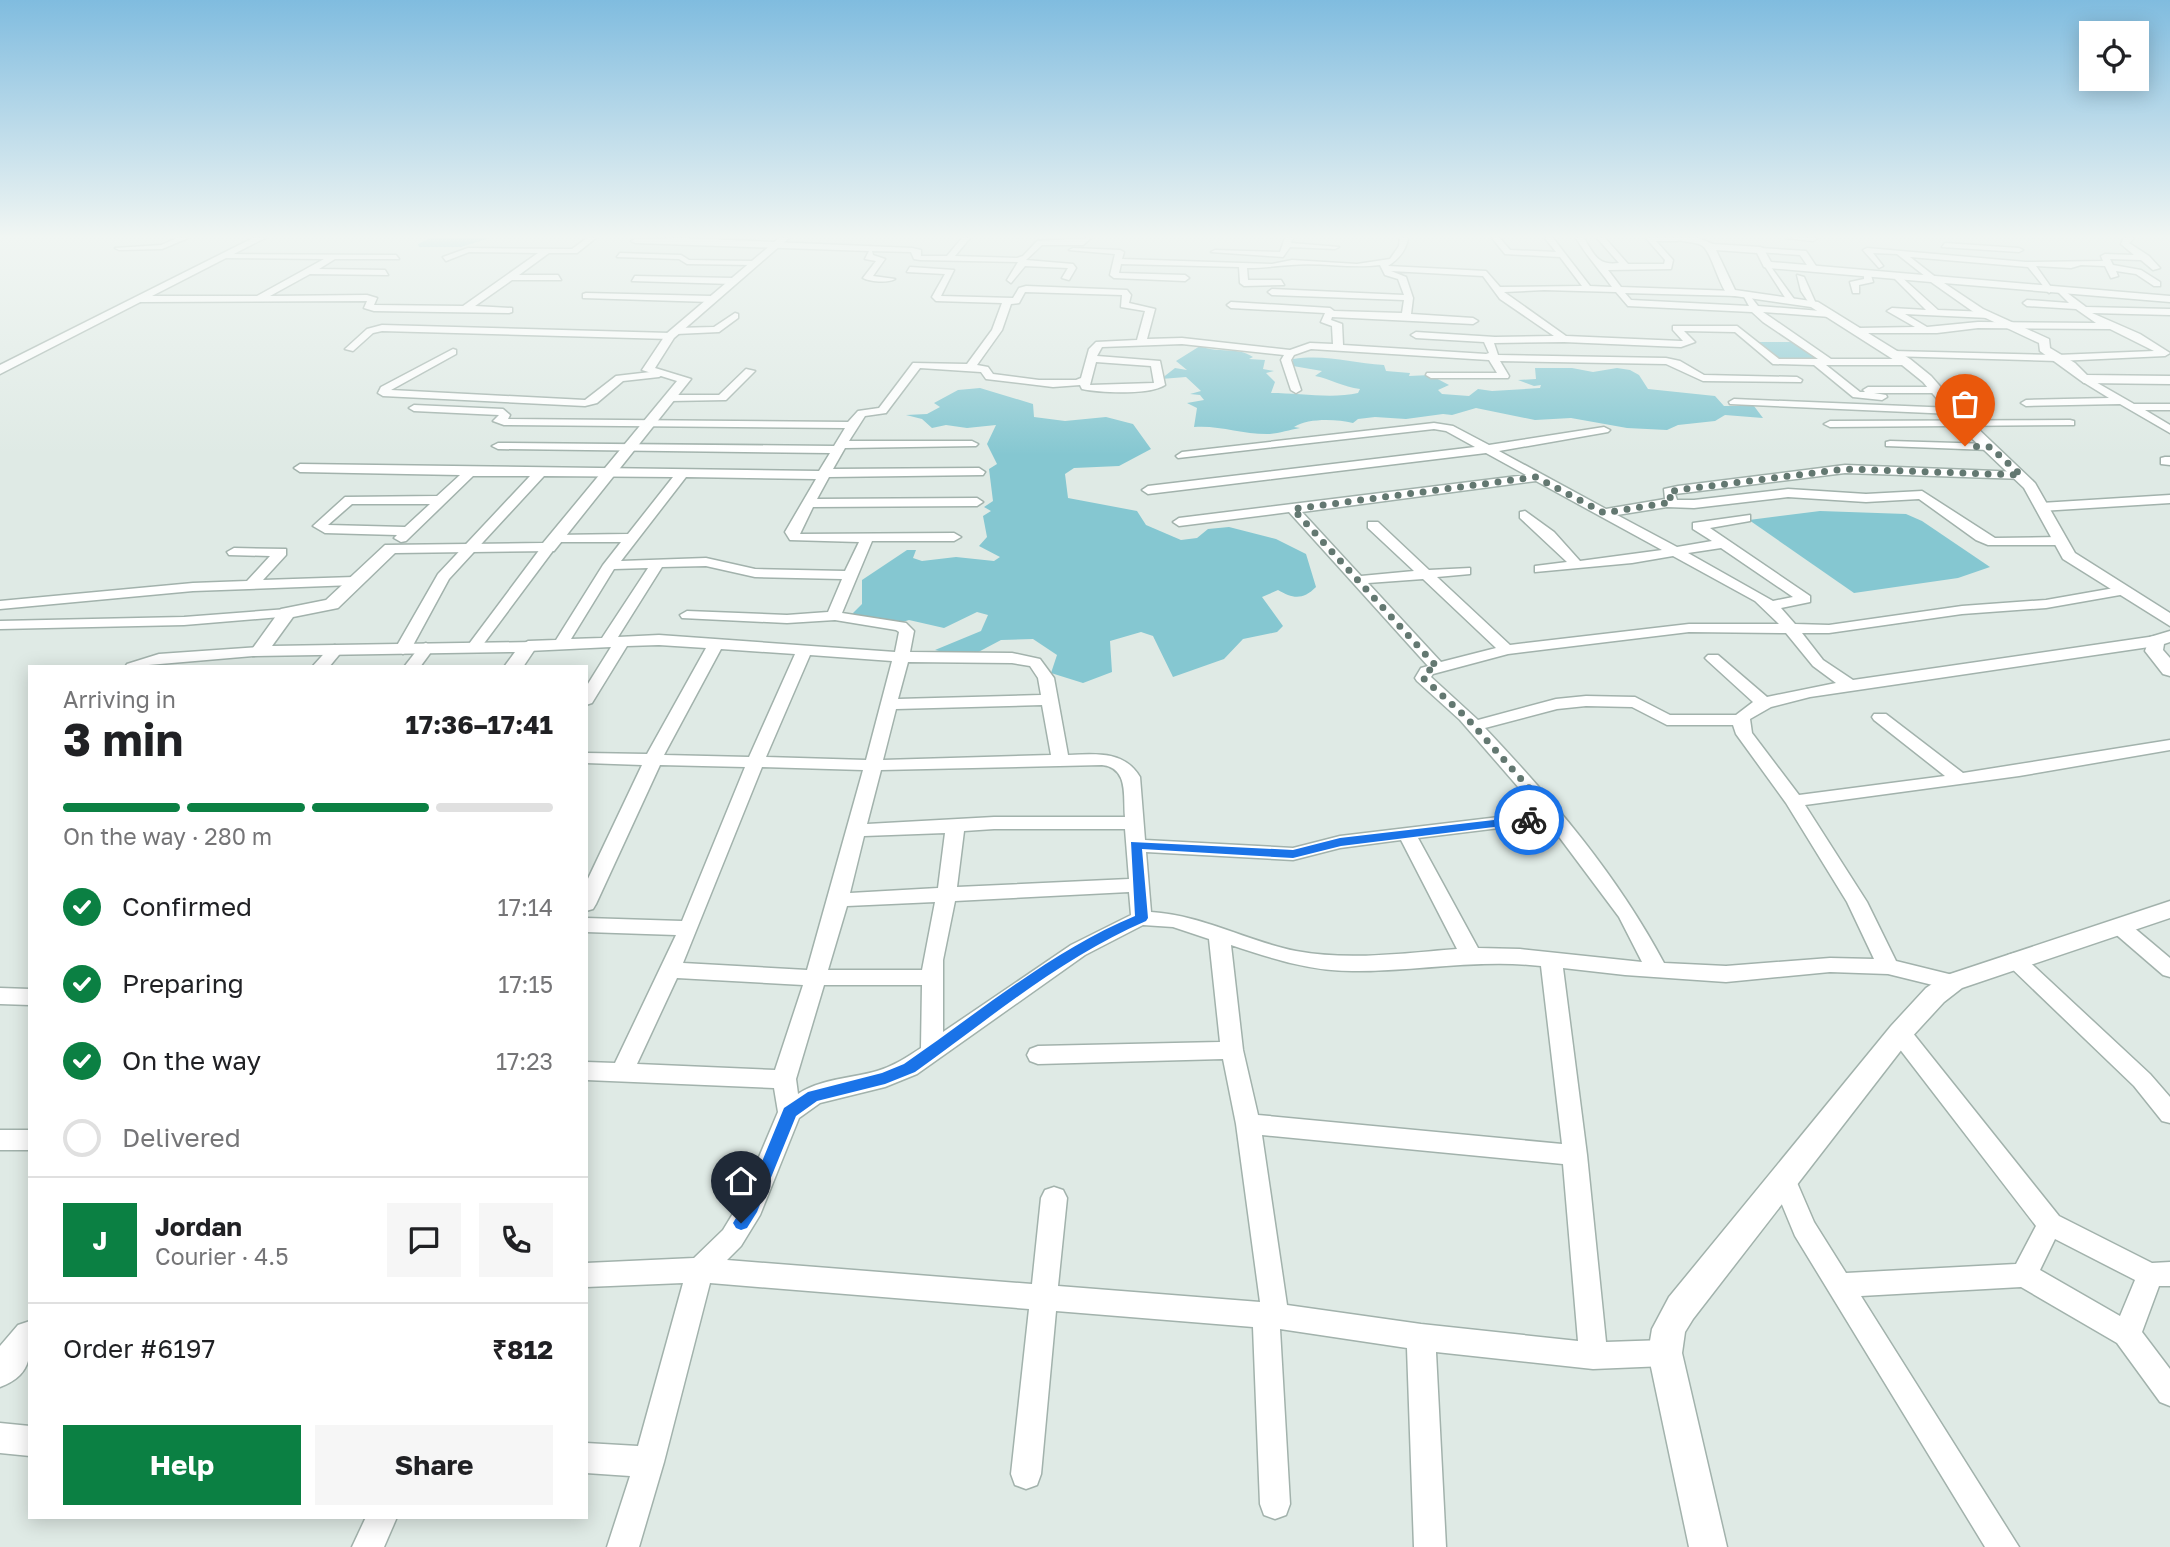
<!DOCTYPE html>
<html lang="en">
<head>
<meta charset="utf-8">
<style>
	:root { --surface:#fff; --page:#f6f6f6; --text:#202124; --muted:#757577; --line:#e0e0e0; --accent:#0b8043 }
	body { margin:0; font-family:"Golos Text",sans-serif; background:var(--page); color:var(--text); height:100vh; display:flex; flex-direction:column; font-size:26px; white-space:nowrap }
	* { box-sizing:border-box; margin:0 }
	p { font-size:23px; color:var(--muted) }
	.icon { flex:none; width:38px; height:38px; fill:none; stroke:currentColor; stroke-width:2; stroke-linecap:round; stroke-linejoin:round }
	.map { position:relative; flex:1; overflow:hidden }
	.details { position:absolute; left:28px; top:665px; width:560px; height:854px; display:flex; flex-direction:column; background:var(--surface); border-radius:0px; box-shadow:0 4px 18px #0003 }
	.details>* { flex:none }
	.fabs { position:absolute; left:2079px; top:21px; display:grid; gap:14px }
	.fabs a { display:grid; place-items:center; width:70px; height:70px; border-radius:0px; background:var(--surface); box-shadow:0 4px 18px #0003; font-size:35px }
	.pin { position:absolute; display:grid; place-items:center; width:60px; height:60px; color:#fff; margin:-72px -30px; border-radius:50% 50% 50% 0; rotate:-45deg; box-shadow:0 0 7px #0007 }
	.pin .icon { rotate:45deg }
	.courier { position:absolute; display:grid; place-items:center; width:70px; height:70px; margin:-35px; border:5px solid #1a73e8; border-radius:50%; background:#fff; color:#222; box-shadow:0 2px 9px #0007 }
	.overview em { font-style:normal; font-weight:700 }
	.overview div { display:flex; flex-direction:column-reverse }
	.overview { display:flex; align-items:center; justify-content:space-between; height:119px; padding:0 35px }
	h1 { font-size:46px; font-weight:700; line-height:52px }
	.bar { display:grid; grid-template-columns:repeat(4,1fr); gap:10px 7px; align-content:center; height:84px; padding:0 35px }
	.bar i { height:9px; border-radius:5px; background:var(--line) }
	.bar .on { background:var(--accent) }
	.bar p { grid-column:span 4 }
	.line { display:flex; align-items:center; gap:18px; padding:0 35px; border-top:2px solid var(--line) }
	.line div { flex:1 }
	.round { display:grid; place-items:center; flex:none; width:74px; height:74px; border-radius:0px; background:var(--page) }
	ol { padding:0 35px; list-style:none }
	li { display:flex; align-items:center; gap:21px; height:77px }
	li p { margin-inline-start:auto }
	li .icon { padding:7px; border-radius:50%; background:var(--accent); color:#fff; stroke-width:4 }
	li:last-child { color:var(--muted) }
	li i { width:38px; height:38px; border:4px solid var(--line); border-radius:50% }
	.button { display:flex; gap:14px; margin-top:auto; padding:14px 35px }
	.button a { flex:1; height:80px; border-radius:0px; background:var(--accent); color:#fff; font-size:28px; font-weight:700; line-height:80px; text-align:center }
	.button a+a { background:var(--page); color:var(--text) }
	.map>svg:first-child { display:block }
</style>
</head>
<body>
<div class="map">
<svg width="2170" height="1547" viewBox="0 0 2170 1547">
	<rect width="100%" height="100%" fill="#dfeae5"/>
	<g fill="#85c7d1">
		<path d="M430 238H490L461 247H419L418 244Z"/>
		<path d="M1755 342H1795L1819 359C1808 364 1784 363 1773 357 1766 354 1760 346 1755 342Z"/>
		<path d="M1200 346C1218 354 1237 346 1253 357L1249 359 1265 360 1263 369 1274 371 1266 373 1275 382 1271 393C1299 393 1332 399 1358 393L1360 389C1343 387 1331 379 1315 376L1322 371 1293 366V359C1326 354 1352 363 1384 365L1386 371 1410 373 1409 376 1430 375 1449 385 1438 390 1442 394 1469 396 1478 389 1492 391 1540 388 1541 385 1534 386 1518 380 1536 379 1535 368H1572L1593 372 1617 368 1630 370 1639 375 1648 389 1715 396 1724 406H1754L1763 418 1725 415 1715 421 1678 425 1667 430 1627 428 1571 418 1535 420 1476 408 1452 415 1443 414 1406 419 1375 417 1358 419 1353 423C1336 419 1308 418 1294 427L1300 428C1289 430 1277 434 1267 434 1241 434 1219 425 1194 427L1197 408 1187 403 1204 400 1200 395 1190 394 1201 391 1186 377 1161 379 1175 368 1187 370 1176 361Z"/>
		<path d="M980 388 1033 404 1034 417 1065 421 1106 417 1133 424 1151 449 1119 466 1074 468 1065 474 1068 498 1137 511 1146 525 1181 540 1197 538 1208 529 1229 527 1276 539 1306 554 1316 587C1303 600 1293 599 1278 590L1262 597 1283 626 1277 632 1243 639 1224 659 1173 677 1153 636 1141 632 1110 641 1112 672 1083 683 1051 673 1057 655 1033 639 1001 640 967 658 935 650 981 631 988 615 977 612 944 628 909 620 892 625 877 617 855 619 853 613 862 604V580L907 550H916L913 558 922 561 956 557 994 561 1000 557 979 546 987 537 983 516 991 511 984 507 993 501 989 469 997 464 987 444 996 425 967 428 946 425 932 428 922 419 906 415 927 414 940 407 934 403 958 390Z"/>
		<path d="M1820 511 1906 514 1922 521 1990 567 1958 578 1854 593 1749 520Z"/>
	</g>
	<g fill="none" stroke-linecap="round" stroke-linejoin="round">
		<g stroke="#a2b2ac" stroke-width="3">
			<g id="minor">
				<path d="M177 238H188L162 249 119 250 115 248 161 245Z"/>
				<path d="M587 238H596L577 253H549L519 275H558L561 280H512L475 306 512 308V312L509 313 374 311 364 308 367 301 139 302 135 299 139 296H257L324 259 221 258 224 254 396 255 399 259H335L319 269 385 270 388 275 310 274 270 296 367 295 377 298 374 305 463 306 538 253 469 252 446 261 443 257 468 248 572 249Z"/>
				<path d="M684 238 912 248 921 250V256H947L962 238H970L955 256 1017 258 1023 256 1037 241 1091 238 1083 245H1042L1026 260 1073 264 1076 268 1069 280 1062 278 1068 268 1025 266 1011 283 1007 280 1018 262 920 260 914 259 911 252 872 251 873 255 885 259 873 276 895 279C888 283 870 282 863 278L876 261 865 259 869 251 635 243 631 241 635 239Z"/>
				<path d="M1285 238H1293L1291 243 1339 247 1335 249 1290 247 1283 257 1211 252 1215 250 1280 252Z"/>
				<path d="M1400 238H1408C1406 252 1397 260 1388 266L1486 271 1500 287 1582 286 1560 257 1505 254 1492 238H1500L1510 250 1556 252 1545 238H1553L1590 286 1612 287C1599 269 1588 258 1576 238H1584C1594 255 1598 266 1619 263L1597 238H1605L1628 264H1664L1665 260 1646 238H1681L1678 241H1656L1673 260 1671 269 1608 270 1621 287 1735 291 1739 294 1738 296 1625 293 1631 300 1749 306 1743 295 1747 292 1758 306 1833 312V316L1830 317 1763 312 1831 359H1906L1911 362 1906 365H1826L1860 392H1865L1863 390 1868 387H1936L1941 390 1936 393H1874L1886 395 1887 397 1882 400 1853 397 1814 365 1773 364 1735 332 1684 331 1695 342 1681 347 1564 342 1494 343 1498 355 1666 358 1680 361 1704 375 1797 377 1802 380 1801 382 1703 381 1666 364 1500 361 1509 376 1508 378H1431L1426 375 1427 373H1497L1489 360 1311 349 1294 355 1291 360 1301 390 1296 393 1291 390 1281 360 1284 355 1182 344 1102 347 1097 356 1160 361 1165 385C1150 395 1101 393 1082 389L1080 385 1053 387 986 379 981 372 920 368 886 413 865 416 849 441H972L978 444 976 446 845 448 833 469 979 468 985 472 983 475 829 477 817 499 977 498 983 502 977 506 813 507 800 534 954 533 961 537 954 541H872L842 613 906 623 914 631 910 652 1012 653 1040 659 1054 678 1068 755C1095 754 1124 750 1140 777L1145 840 1293 848 1340 836 1540 812 1460 720 1417 681 1415 678 1421 668 1428 666 1289 512 1179 526 1173 522 1179 518 1526 475 1486 453 1148 494 1142 490 1148 486 1475 447 1446 431 1434 429 1178 458 1176 456 1182 452 1434 423 1453 426 1489 445 1604 427 1610 430 1608 432 1499 451 1606 509 1665 499 1664 489 1678 486 1845 465 2021 472 2027 476 2025 479 1845 473 1675 494 1677 500H1694L1788 489 1866 494 1922 491 1995 538 2059 537 2066 541 2059 545H1988L1976 540 1919 499 1866 502 1788 497 1694 508 1667 507 1617 515 1677 547 1712 541 1693 529V523L1750 515V521L1710 528 1810 596V602L1781 608 1795 624 1829 625 1962 606 2046 600 2120 587 2127 591 2120 595 2046 608 1962 614 1829 633H1802L1823 660 1853 680 2156 636 2164 641 2156 646 1810 697 1771 707 1750 719 1752 733 1799 795 1945 776 1874 720 1872 717 1874 714H1886L1963 773 2170 740V750L2019 776 1805 805 1867 902 1896 961 1961 977 1964 982 1961 987 1953 990 1888 974 1830 972 1726 982 1625 975 1563 968 1587 1155 1606 1342 1665 1340 1675 1344 1679 1353 1675 1362 1665 1366 1593 1369 1436 1352 1446 1547H1414L1407 1348 1280 1329 1290 1504 1286 1515 1275 1519 1264 1515 1260 1504 1253 1327 1056 1311 1041 1474 1037 1485 1026 1489 1015 1485 1011 1474 1029 1309 710 1283 664 1462 639 1547H607L630 1476 586 1473V1443L638 1446 683 1283 586 1287V1263L694 1258 723 1230 740 1202 778 1112 774 1088 586 1080V1062L615 1063 676 935 586 932V918L682 921 745 767 660 765 596 904 593 909 586 911V883L642 765 586 763V753L647 754 706 648 659 645 627 646 592 703 586 705V687L611 647 528 651 520 646 528 641 556 640 603 565 621 542H558L551 538 553 535 628 534 673 477 544 476 449 579 411 649 403 654 395 649 438 574 530 476H473L406 541 401 542 394 538 397 535 325 533 313 526 345 497 437 496 460 475 300 472 294 468 300 464 819 471 830 453 498 449 492 446 498 443 834 446 845 428 504 425 493 421 499 415 414 411 409 408 414 405 503 409 510 415 508 419 848 422 858 411 879 408 913 363 967 364 992 330 1002 303 936 301 932 297 945 274 907 272 910 267 954 270 941 296 1013 298 1019 288 1026 286 1127 290 1131 295 1129 303 1155 309 1147 339 1182 338 1290 350 1310 343 1333 344 1332 326 1321 322 1325 313 1231 308 1227 305 1231 302 1330 308 1334 311 1402 313 1404 300 1272 295 1268 292 1272 289 1404 295 1398 279 1385 275 1380 265C1350 269 1321 262 1291 265 1276 266 1263 268 1247 268L1248 280H1281L1284 285 1244 286 1240 283 1239 267 1121 264 1119 273 1185 275 1189 278 1185 281 1114 278 1110 275 1115 254 1069 250 1073 248 1120 250 1124 252 1122 259 1272 264 1292 260 1357 264 1390 259 1399 246ZM1391 271 1483 276 1500 299 1554 336 1495 337 1416 332 1411 335 1416 338 1484 342 1489 353 1486 354 1343 345 1342 324 1331 320 1332 317 1473 324 1478 321 1473 318 1411 314 1413 298 1406 277ZM1544 290 1616 292 1628 306 1752 312 1763 322 1818 359H1779L1737 326H1673V330L1683 341H1681L1566 336 1504 292ZM1025 292 1122 295 1121 307 1145 311 1137 340 1096 342 1089 349 1081 378 1076 380H1039L993 374 988 367 977 365 1002 330 1011 304 1019 303ZM1096 362 1151 366 1154 383 1090 385ZM686 477 816 479 785 532 790 540 859 542 845 571 755 569 706 558 621 561ZM1536 481 1662 550 1580 561 1554 532 1525 511 1520 512V518L1567 562 1535 566V572L1632 563 1673 556 1755 601 1779 624H1689L1510 645 1437 577 1470 574V568L1429 570 1378 522H1368V528L1414 571 1361 576 1302 512ZM352 504H430L405 527 328 525ZM1721 548 1793 597 1773 601 1688 553ZM706 566 755 577 842 579 828 612 787 615 687 611 680 615 682 618 787 623 835 620 896 630 899 632 895 652 659 635 618 637 662 567ZM648 568 602 638 571 639 614 569ZM1423 579 1496 648 1441 662 1368 583ZM1689 632 1786 633 1813 666 1836 683 1767 697 1718 655H1708L1705 658 1708 661 1753 702 1736 715H1670L1635 697 1586 696 1556 699 1478 720 1431 677 1433 674 1508 654ZM721 649 795 654 749 757 664 755ZM810 655 892 661 866 760 766 757ZM908 662 1012 663 1030 666 1038 678 1041 695 898 699ZM1042 705 1051 755 883 760 896 709ZM1586 706 1632 707 1667 725H1733L1736 734 1786 803 1847 902 1874 959 1830 958 1726 966 1664 963C1617 875 1553 800 1485 728L1557 709ZM1102 765C1129 768 1123 796 1125 817H994L867 824 881 770ZM762 767 863 770 807 970 683 963ZM1548 822 1619 917 1642 962 1520 949 1478 948 1418 838ZM994 829H1125L1129 879 957 887 964 831ZM945 833 938 888 850 893 864 836ZM1401 840 1457 949C1404 953 1349 961 1296 951 1246 941 1202 915 1151 912L1146 852 1293 860 1340 848ZM1129 892 1131 915 1071 945 943 1032V960L955 901ZM935 902 922 970H828L847 906ZM1143 925 1173 927 1209 939 1220 1042 1038 1046 1030 1049 1027 1055 1030 1061 1038 1064 1223 1059 1236 1124 1260 1302 1058 1286 1067 1198 1063 1190 1054 1187 1045 1190 1041 1198 1032 1284 727 1260 741 1246 760 1215 799 1118 820 1103 885 1087 917 1074 1085 955ZM1231 945C1273 959 1313 972 1357 971 1419 971 1479 959 1541 966L1562 1144 1258 1115 1243 1050ZM677 978 803 985 775 1070 637 1064ZM824 985H922L921 1048C907 1057 894 1066 877 1071 853 1078 820 1079 798 1094L796 1079ZM1262 1135 1563 1164 1578 1341 1421 1324 1287 1305Z"/>
				<path d="M1786 238H1816L1817 239 1813 241Z"/>
				<path d="M2124 238H2134L2129 243 2149 256 2160 268 2153 270 2141 260 2110 259 2113 265 2141 270 2160 282V286H2154L2136 274 2116 271 2118 276 2111 278 2105 266 2081 265 2071 268 2036 266 2053 290 2049 293 2028 267 1910 257 1938 279 1935 284 1897 254 1873 253 1883 266 1879 268 1863 250 1867 248 2026 262 2103 261 2101 256 2105 254 2134 255 2121 244Z"/>
				<path d="M1945 243 2019 248 2023 250 2019 252 1942 247Z"/>
				<path d="M1760 248 1806 251 1818 269 1811 271 1800 255 1757 252Z"/>
				<path d="M620 253 681 255 689 260 753 261 757 263 753 265 687 264 679 259 617 257Z"/>
				<path d="M1768 263 1794 299 1793 301 1786 299 1764 265Z"/>
				<path d="M1864 272H1870L1873 282 1859 285V293H1853L1850 282 1864 279Z"/>
				<path d="M1898 274 1938 310 1989 312 1994 315 1989 318 1905 314 1927 327 1978 322 2096 323 2076 309 2027 306 2023 303 2027 300 2069 303 2058 292 2062 289 2086 307 2170 309V315L2092 313 2140 334 2170 353 2165 356 2058 361 1890 356V352L1893 351 2057 355 2154 351 2110 329 1978 328 1937 333H1855L1853 331 1858 328 1915 327 1887 311 1892 308 1926 310 1895 279Z"/>
				<path d="M1797 275 1804 277 1817 306H1811L1801 291Z"/>
				<path d="M635 276 733 278 737 281 733 284 632 281Z"/>
				<path d="M586 293 711 296 715 299 711 302 583 298V294Z"/>
				<path d="M735 313 738 314V318L719 332 676 334 671 331 676 328 714 327Z"/>
				<path d="M382 325 670 333 675 336 670 339 382 331 373 333 353 351 345 349 367 329Z"/>
				<path d="M453 349 456 350V354L391 390 585 400 616 376 659 371 664 374 659 377 623 381 597 403 585 406 383 396 378 393 381 387Z"/>
				<path d="M746 369 755 371 726 400 670 401 665 398 670 395H719Z"/>
				<path d="M2087 377 2134 404H2170V410H2145L2170 425V433L2120 404 2026 406 2021 403 2026 400 2109 398 2083 382 2082 380Z"/>
				<path d="M1734 399 1953 408 1958 411 1953 414 1730 404 1729 402Z"/>
				<path d="M2070 420 2074 421V425L1830 427 1824 424 1830 421Z"/>
				<path d="M1890 441 1990 444 1996 447 1990 450 1886 446V442Z"/>
				<path d="M2165 457H2170V465L2161 464V458Z"/>
				<path d="M2170 495V503L2041 511 2035 507 2041 503Z"/>
				<path d="M548 544 555 548 479 650H469L466 647 469 644 543 545Z"/>
				<path d="M234 548 286 549V555L263 580 354 577 361 581 354 585 193 591 0 609V601L193 583 247 581 270 556 229 555 227 552Z"/>
				<path d="M287 609 294 613 292 616 184 625 0 629V621L184 617Z"/>
				<path d="M426 643 434 648 420 667H404L421 645Z"/>
				<path d="M335 645 343 650 329 667H312L330 647Z"/>
				<path d="M259 647 267 652 264 655 125 667 127 664 159 654Z"/>
				<path d="M2119 919 2126 921 2170 958V977L2163 975 2112 931 2109 926 2112 921Z"/>
				<path d="M2015 953 2022 955 2150 1074 2170 1097V1123L2162 1121 2134 1086 2008 965 2005 960 2008 955Z"/>
				<path d="M0 988 30 989V1005L0 1004Z"/>
				<path d="M1900 1025 1908 1027 2059 1216 2152 1263 2170 1262V1286H2159L2142 1332 2170 1369V1406L2160 1402 2117 1343 2021 1287 1861 1296 2019 1547H1985L1795 1236 1771 1178 1774 1171 1783 1168 1792 1171 1814 1222 1846 1273 2016 1264 2036 1226 1892 1039 1889 1033 1892 1027ZM2055 1239 2135 1280 2120 1316 2040 1270Z"/>
				<rect x="0" y="1130" width="30" height="20"/>
				<path d="M0 1423 30 1426V1456L0 1453Z"/>
				<path d="M366 1517H397L384 1547H352Z"/>
			</g>
		</g>
		<g stroke="#a2b2ac" stroke-width="3">
			<g id="tertiary">
				<path d="M253 238H265L0 374V365Z"/>
				<path d="M779 238H789L674 338 655 368 691 379 554 551 395 553 338 608 293 617 272 646 534 642 537 646 523 667H504L515 652 253 656 250 652 281 609 326 600 385 545 543 543 677 381 642 370 666 334Z"/>
				<path d="M1674 238H1698L1713 244 1760 247 1763 248 1771 262 2170 296V302L1944 283 1983 309 2049 339 2050 348 2075 363 2087 375 2170 376V384L2084 383 2040 351 2039 343 1975 313 1931 282 1768 268 1764 267 1757 253 1716 250 1735 290 1818 302 1910 359 1931 376 1973 424 2035 483 2075 553 2170 613V626L2063 559 2024 488 1963 430 1923 382 1902 365 1811 307 1728 295C1718 284 1711 249 1701 245 1693 241 1682 243 1674 238Z"/>
				<path d="M2170 631V642L2164 644 2163 650 2170 658V676L2163 674 2145 651 2150 637Z"/>
				<path d="M2170 901V918L1962 988 1944 1002 1909 1040 1693 1319 1685 1332 1682 1353 1727 1547H1689L1648 1353 1652 1329 1669 1297 1891 1026 1926 988 1944 976Z"/>
				<path d="M30 1321C30 1352 35 1374 0 1387V1346L18 1325Z"/>
			</g>
		</g>
		<use href="#minor" fill="#fff" fill-rule="evenodd"/>
		<use href="#tertiary" fill="#fff" fill-rule="evenodd"/>
	</g>
	<linearGradient id="sky" x2="0" y2="1"><stop stop-color="#80bcdf"/><stop offset="0.52" stop-color="#f1f6f3"/><stop offset="1" stop-color="#f1f6f3" stop-opacity="0"/></linearGradient>
	<rect width="2170" height="455" fill="url(#sky)"/>
	<path fill="#1a73e8" d="M1529 816 1535 820 1534 822 1341 846 1293 858 1142 849 1148 918 1146 921C1062 957 989 1019 915 1072L885 1084 817 1101 796 1116 757 1212 747 1228 741 1230 736 1228 733 1223 745 1203 784 1108 808 1092 882 1073 904 1064C978 1013 1053 950 1135 916L1131 842 1293 850 1340 838Z"/>
	<g fill="none" stroke-linecap="round" stroke-linejoin="round">
		<path stroke="#637871" stroke-width="7" stroke-dasharray="0 12.6" d="M1529 820 1554 816 1466 717 1423 678 1427 671 1437 667 1293 509 1536 477 1604 513 1672 502 1668 492 1678 490 1845 469 2021 475 1990 447 1965 446"/>
	</g>
</svg>
<div class="fabs">
<a><svg class="icon" aria-label="locate" viewBox="0 0 24 24"><circle cx="12" cy="12" r="6"/><path d="M12 2v4M12 18v4M2 12h4M18 12h4"/></svg></a>
</div>
<div class="pin" style="left:1965px;top:446px;background:#ea580c"><svg class="icon" aria-label="bag" viewBox="0 0 24 24"><path d="M5 8h14l-1 12H6zM9 8a3 3 0 0 1 6 0"/></svg></div>
<div class="pin" style="left:741px;top:1223px;background:#1f2937"><svg class="icon" aria-label="home" viewBox="0 0 24 24"><path d="M3 11l9-7 9 7M6 9v11h12V9"/></svg></div>
<div class="courier" style="left:1529px;top:820px"><svg class="icon" aria-label="bike" viewBox="0 0 24 24"><circle cx="6" cy="16" r="4"/><circle cx="18" cy="16" r="4"/><path d="M6 16l4-8h5l3 8M10 8l3 8H6M13 5h3"/></svg></div>
<section class="details">
<div class="overview"><div><h1>3 min</h1><p>Arriving in</p></div><em>17:36–17:41</em></div>
<div class="bar"><i class="on"></i><i class="on"></i><i class="on"></i><i></i><p>On the way · 280 m</p></div>
<ol>
<li><svg class="icon" aria-label="check" viewBox="0 0 24 24"><path d="M5 12l5 5 9-10"/></svg>Confirmed<p>17:14</p></li>
<li><svg class="icon" aria-label="check" viewBox="0 0 24 24"><path d="M5 12l5 5 9-10"/></svg>Preparing<p>17:15</p></li>
<li><svg class="icon" aria-label="check" viewBox="0 0 24 24"><path d="M5 12l5 5 9-10"/></svg>On the way<p>17:23</p></li>
<li><i></i>Delivered</li>
</ol>
<div class="line" style="height:126px"><b class="round" style="background:var(--accent);color:#fff">J</b><div><b>Jordan</b><p>Courier · 4.5</p></div><a class="round"><svg class="icon" aria-label="chat" viewBox="0 0 24 24"><path d="M4 5h16v11H9l-5 4z"/></svg></a><a class="round"><svg class="icon" aria-label="phone" viewBox="0 0 24 24"><path d="M5 4h4l2 5-3 2q2 4 5 5l2-3 5 2v4C11 20 4 13 5 4z"/></svg></a></div>
<div class="line" style="height:91px"><div>Order #6197</div><b>₹812</b></div>
<div class="button"><a>Help</a><a>Share</a></div>
</section>
</div>
</body>
</html>
